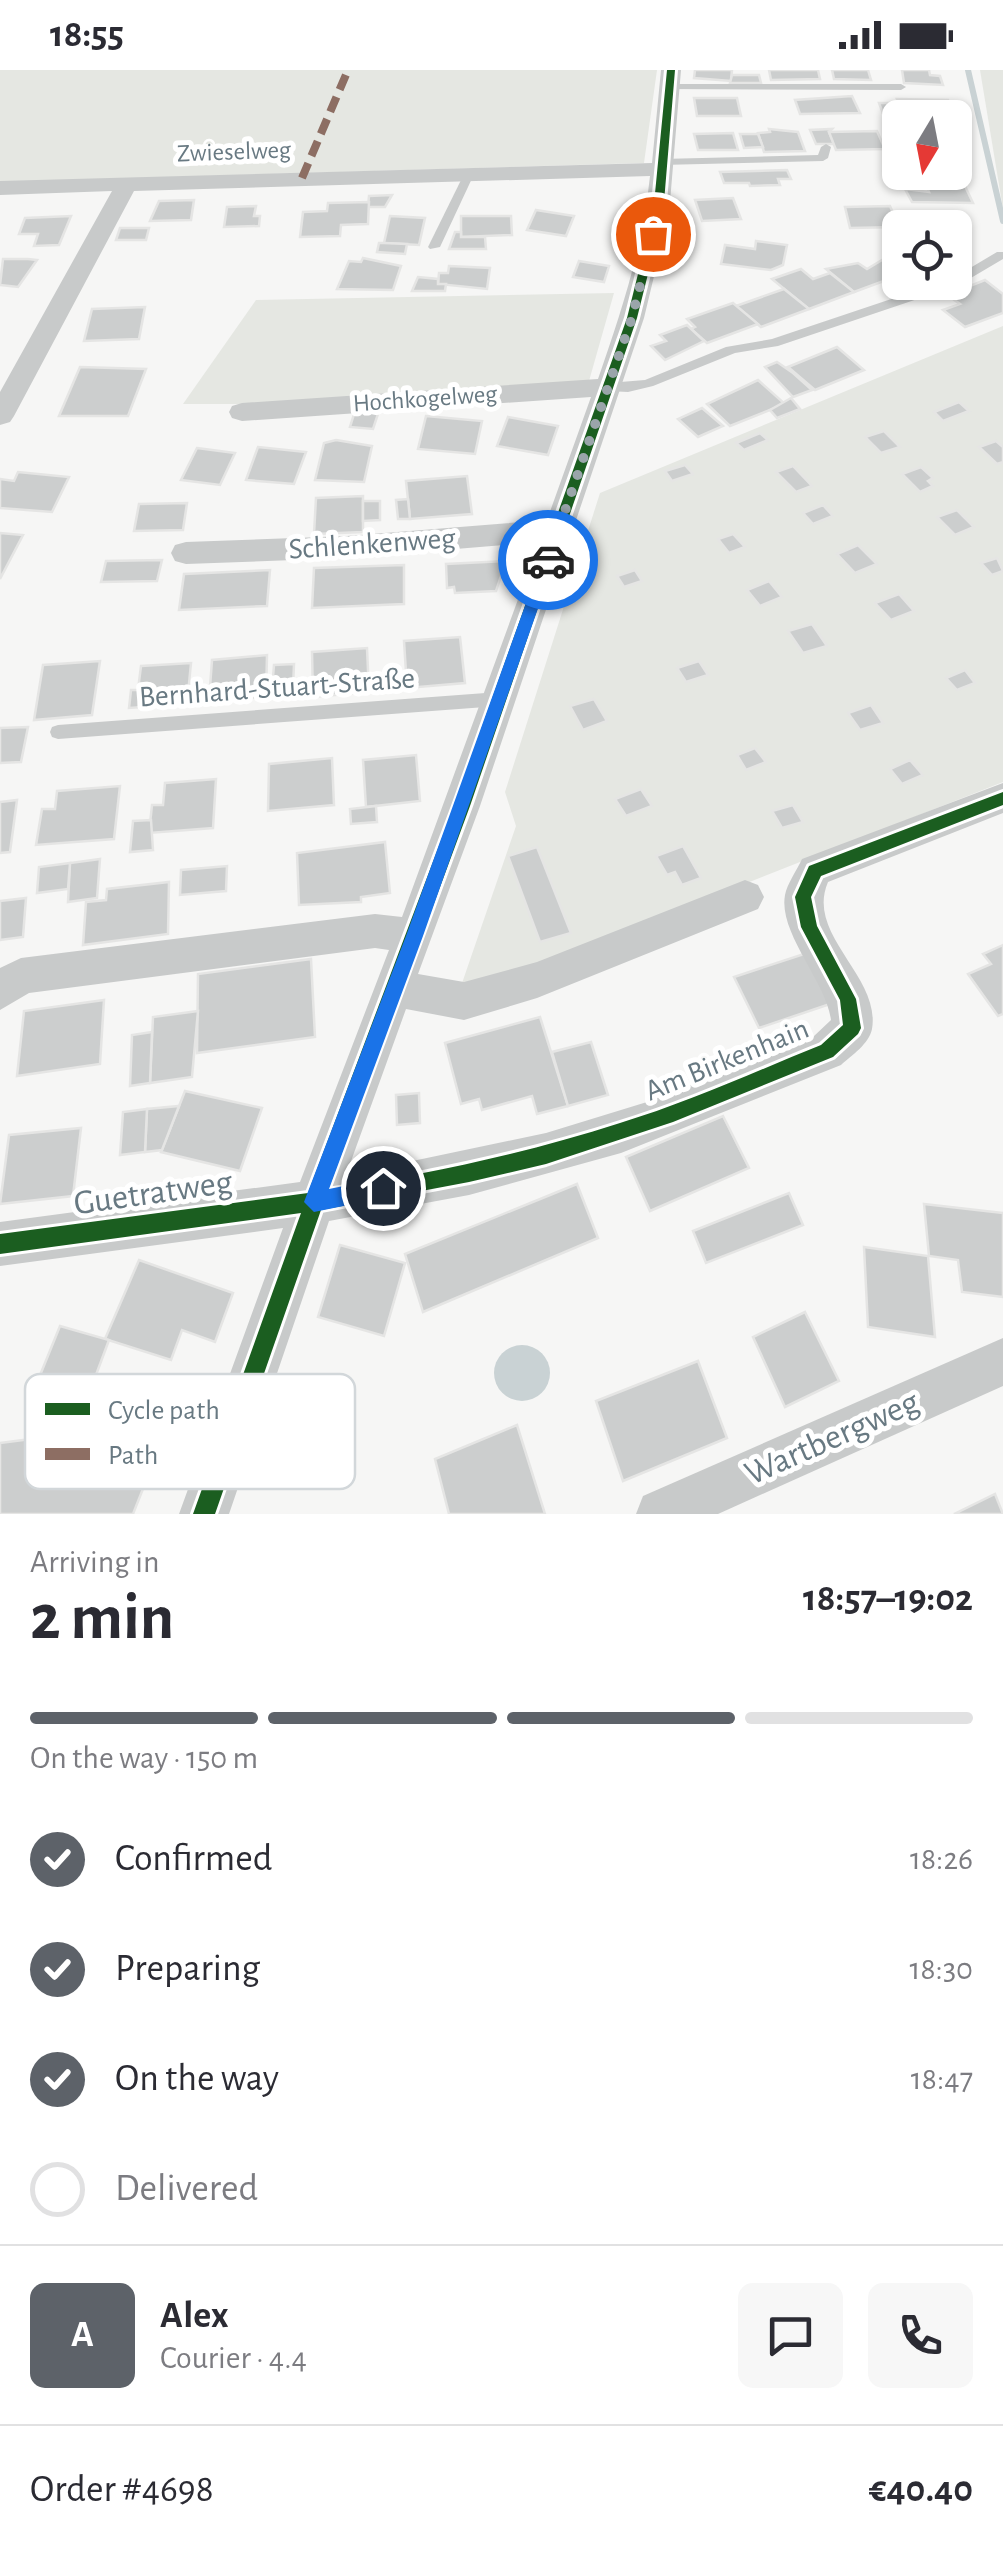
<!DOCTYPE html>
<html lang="en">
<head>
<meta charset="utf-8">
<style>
	:root { --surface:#fff; --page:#f7f7f7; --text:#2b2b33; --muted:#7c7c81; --line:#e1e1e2; --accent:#5d6269 }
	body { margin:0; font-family:"Alegreya Sans",sans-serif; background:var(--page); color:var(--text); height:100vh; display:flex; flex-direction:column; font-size:38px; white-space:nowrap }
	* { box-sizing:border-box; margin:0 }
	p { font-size:32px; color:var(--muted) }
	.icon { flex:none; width:55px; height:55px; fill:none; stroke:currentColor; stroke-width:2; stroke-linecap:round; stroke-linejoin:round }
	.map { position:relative; height:1444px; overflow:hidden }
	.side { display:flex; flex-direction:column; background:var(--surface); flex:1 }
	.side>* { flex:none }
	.needle { width:65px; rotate:190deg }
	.controls { position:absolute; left:882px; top:30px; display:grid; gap:20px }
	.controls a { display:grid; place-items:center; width:90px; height:90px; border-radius:15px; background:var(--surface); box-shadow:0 2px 8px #0004; font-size:50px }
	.pin { position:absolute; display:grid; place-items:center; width:85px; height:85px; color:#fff; margin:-42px; border:5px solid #fff; border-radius:50%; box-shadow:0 2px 10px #0007 }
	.courier { position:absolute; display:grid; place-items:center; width:100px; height:100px; margin:-50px; border:8px solid #1a73e8; border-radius:50%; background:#fff; color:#222; box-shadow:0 2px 12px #0007 }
	.overview em { font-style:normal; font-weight:700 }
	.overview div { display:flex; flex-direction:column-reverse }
	.overview { display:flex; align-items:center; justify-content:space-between; height:170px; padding:0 30px }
	h1 { font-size:65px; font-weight:700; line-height:75px }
	.bar { display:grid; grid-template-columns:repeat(4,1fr); gap:15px 10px; align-content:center; height:120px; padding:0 30px }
	.bar i { height:12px; border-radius:8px; background:var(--line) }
	.bar .current { background:var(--accent) }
	.bar p { grid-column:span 4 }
	.line { display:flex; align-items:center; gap:25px; padding:0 30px; border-top:2px solid var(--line) }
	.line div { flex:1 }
	.round { display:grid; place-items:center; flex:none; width:105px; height:105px; border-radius:15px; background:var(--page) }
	ol { padding:0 30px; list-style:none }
	li { display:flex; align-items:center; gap:30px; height:110px }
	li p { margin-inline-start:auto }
	li .icon { padding:10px; border-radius:50%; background:var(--accent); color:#fff; stroke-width:4 }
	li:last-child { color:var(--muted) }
	li i { width:55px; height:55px; border:5px solid var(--line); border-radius:50% }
	.status { display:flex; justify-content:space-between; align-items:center; height:70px; padding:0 50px; background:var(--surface); direction:ltr }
	.status svg { height:28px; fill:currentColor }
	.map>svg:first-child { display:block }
</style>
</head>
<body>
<div class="status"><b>18:55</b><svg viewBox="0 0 49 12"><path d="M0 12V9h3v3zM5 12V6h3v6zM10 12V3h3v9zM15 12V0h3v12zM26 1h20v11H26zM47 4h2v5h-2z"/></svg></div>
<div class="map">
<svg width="1003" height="1444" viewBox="0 0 1003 1444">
	<rect width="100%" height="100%" fill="#f6f6f5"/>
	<g fill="#e5e7e2">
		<path d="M0 0H657L644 93 0 112Z"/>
		<path d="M980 0H1003V139Z"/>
		<path d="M614 223 589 311 262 334H183L256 230Z"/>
		<path d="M1003 256V712L567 884 460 919 516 756 505 722 600 423Z"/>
	</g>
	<circle fill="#c9d2d4" cx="522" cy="1303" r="28"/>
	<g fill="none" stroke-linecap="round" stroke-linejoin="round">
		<path stroke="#c9d2d4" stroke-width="6" d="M968 0 1003 151"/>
	</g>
	<g fill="#cccece" stroke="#e5e5e4" stroke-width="2.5">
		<path d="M695 0H732L731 11 694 8Z"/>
		<path d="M769 0H818L820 9 771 10Z"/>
		<path d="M832 0H868L871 10 834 9Z"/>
		<path d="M902 0H929L930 5 940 6 943 15 904 13Z"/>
		<path d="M732 5H759L761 13H730Z"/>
		<path d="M852 26 860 43 800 44 795 30Z"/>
		<path d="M694 28H737L741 46H697Z"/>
		<path d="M897 29 948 30 954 45H906L900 49H885L879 33H899Z"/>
		<path d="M769 59 798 62 805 81 764 82 758 63 770 62Z"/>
		<path d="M832 59 829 62 834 74H816L810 60Z"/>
		<path d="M877 61 885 79 836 80 829 62Z"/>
		<path d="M733 63 738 80H698L694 64Z"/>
		<path d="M740 64H758L763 77 744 78Z"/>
		<path d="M787 100 791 109H778L780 115 750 116 749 113H724L720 102Z"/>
		<path d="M951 110 953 115 964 114 973 133 912 132 905 119 929 122 924 111Z"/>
		<path d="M392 125 385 137H368L369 126Z"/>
		<path d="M733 128 741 149 702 151 695 130Z"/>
		<path d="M194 130 191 150 150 151 159 131Z"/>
		<path d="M369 132 368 154 341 155 340 166 300 167 303 142 327 141 328 133Z"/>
		<path d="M256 136 254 146H260L259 156 224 157 227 137Z"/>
		<path d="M890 136 899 157 850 158 845 137Z"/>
		<path d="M536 140 574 146 566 166 527 160Z"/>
		<path d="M71 146 59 175 34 176 38 164H19L25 148Z"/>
		<path d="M390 146 425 148 419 175 384 173Z"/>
		<path d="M461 146H511L512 165 461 167Z"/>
		<path d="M120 158H149L146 170H116Z"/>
		<path d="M455 162H461V167H485L486 179H449Z"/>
		<path d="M756 171 787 175 783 195 771 200 721 194 725 175 755 179Z"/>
		<path d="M379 173H384L407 174 405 184 377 182Z"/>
		<path d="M363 188 401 196 393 220 337 219 349 191 361 192Z"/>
		<path d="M3 189H28L37 190 18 217 0 215Z"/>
		<path d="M882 190 900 205 854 222 826 199 858 193 867 199Z"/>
		<path d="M579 191 609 196 604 212 573 207Z"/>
		<path d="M449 196 490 198 487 219 438 214 439 203H448Z"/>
		<path d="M801 199 813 209 830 203 854 222 809 239 772 209Z"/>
		<path d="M418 207 438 209V214H446L445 221H412Z"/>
		<path d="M985 210 1003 224V243L965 257 943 240 960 234 947 225Z"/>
		<path d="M784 219 809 239 761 257 736 236Z"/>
		<path d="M733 233 758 254 707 273 691 259 695 257 687 249Z"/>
		<path d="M145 237 139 269 84 271 92 239Z"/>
		<path d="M687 255 704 271 665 290 651 276 666 271 660 265Z"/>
		<path d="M837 277 864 300 815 320 788 297Z"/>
		<path d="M777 292 793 303 812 320 793 327 765 297Z"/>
		<path d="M80 297 146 299 128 346H59Z"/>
		<path d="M758 310 785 334 730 356 707 334Z"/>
		<path d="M791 328 800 339 777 348 770 340Z"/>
		<path d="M959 332 969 341 943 351 934 342Z"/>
		<path d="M702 338 723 356 698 367 678 349Z"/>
		<path d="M355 341H379L373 359 350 357Z"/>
		<path d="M426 346 482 351 475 384 418 379Z"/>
		<path d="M508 347 558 356 548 385 497 376Z"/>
		<path d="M884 361 900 377 881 383 865 367Z"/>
		<path d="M760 363 768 370 744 380 736 373Z"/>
		<path d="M336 370 372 376 364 412 315 410 324 373Z"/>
		<path d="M996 371 1003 377V392L997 394 979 377Z"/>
		<path d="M258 377 306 382 294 414 246 410Z"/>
		<path d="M197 378 235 383 220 415 181 410Z"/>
		<path d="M685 395 693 404 672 411 665 401Z"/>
		<path d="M793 396 812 416 796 422 776 402Z"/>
		<path d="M921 397 933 408 928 411 933 416 920 422 902 404Z"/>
		<path d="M18 402 69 407 52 442 0 438V409L14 411Z"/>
		<path d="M467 406 472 444 410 449 406 411Z"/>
		<path d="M363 426V462L314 464 316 428Z"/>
		<path d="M408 429 410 449H398L396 430Z"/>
		<path d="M363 431H380V450L363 451Z"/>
		<path d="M187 433 183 460 134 461 139 434Z"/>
		<path d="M823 435 833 446 813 454 803 443Z"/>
		<path d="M957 440 974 457 955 465 937 447Z"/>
		<path d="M0 463 23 465 0 509Z"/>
		<path d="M733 464 745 477 729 483 718 469Z"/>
		<path d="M858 475 877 494 855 503 837 484Z"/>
		<path d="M997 488 1003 501 992 505 981 493Z"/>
		<path d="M162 490 157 511 101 512 106 491Z"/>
		<path d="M506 491 496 521 455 523 454 517 447 518 446 494Z"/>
		<path d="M404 495V534L312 538 314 498Z"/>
		<path d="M270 500 267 536 179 540 184 504Z"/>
		<path d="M635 500 642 511 624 517 617 506Z"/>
		<path d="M769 511 782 527 760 536 747 520Z"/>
		<path d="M899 524 914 541 891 550 875 533Z"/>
		<path d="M812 554 827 576 803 583 788 561Z"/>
		<path d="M460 567 465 613 407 618 404 571Z"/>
		<path d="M367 578 369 622 313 627 312 582Z"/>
		<path d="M267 585 266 627 209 631 212 590Z"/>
		<path d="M100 591 92 645 34 650 43 595Z"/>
		<path d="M699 591 708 605 686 612 677 598Z"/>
		<path d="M191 593 187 634 129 638 131 620H138L141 596Z"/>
		<path d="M294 594 293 618 272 619 274 595Z"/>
		<path d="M965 600 975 613 957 620 946 608Z"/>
		<path d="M594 629 607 651 583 660 570 636Z"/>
		<path d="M871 635 883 653 860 660 848 643Z"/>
		<path d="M28 657 21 692 0 693V658Z"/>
		<path d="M755 678 766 692 746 700 737 685Z"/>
		<path d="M416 685 420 731 366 737 363 690Z"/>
		<path d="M332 688 334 735 268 741 269 694Z"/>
		<path d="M910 690 923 705 902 714 890 699Z"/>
		<path d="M216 709 213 758 149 763 152 735H163L165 713Z"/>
		<path d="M120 716 114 769 36 775 42 739H55L57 721Z"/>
		<path d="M641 719 652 736 626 746 615 729Z"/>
		<path d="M17 730 10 782 0 783V732Z"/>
		<path d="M793 735 803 752 782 758 772 741Z"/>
		<path d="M376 736 377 752 351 754 350 739Z"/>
		<path d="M151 750 153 780 130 782 133 751Z"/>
		<path d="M385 772 390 823 361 827V832L299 835 297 783Z"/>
		<path d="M683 776 701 808 682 815 675 802 667 805 656 786Z"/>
		<path d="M537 777 571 863 540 872 508 786Z"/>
		<path d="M100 789 97 828 68 832 70 793Z"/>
		<path d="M70 793 68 819 37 823 39 797Z"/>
		<path d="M227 796 226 821 180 825 181 800Z"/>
		<path d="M169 812 168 864 83 875 86 832 106 830 107 819Z"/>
		<path d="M26 828 23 867 0 870V831Z"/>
		<path d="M1003 875V944L998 946 968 904 991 894 983 884Z"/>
		<path d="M807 883 833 933 759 958 734 907Z"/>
		<path d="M311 889 315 967 197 983 198 904Z"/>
		<path d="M104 930 100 994 17 1006 24 941Z"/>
		<path d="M198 941 192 1007 150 1013 153 947Z"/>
		<path d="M540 947 568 1036 537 1044 532 1026 482 1040 479 1029 461 1034 445 973Z"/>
		<path d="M152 962 150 1013 130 1016 132 965Z"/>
		<path d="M591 972 608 1025 568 1036 552 982Z"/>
		<path d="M185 1021 262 1038 240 1101 161 1082Z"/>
		<path d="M419 1023 420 1053 397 1055 396 1025Z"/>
		<path d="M179 1036 162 1080 145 1082 147 1039Z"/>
		<path d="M147 1039 145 1082 120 1085 123 1042Z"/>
		<path d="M723 1046 749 1098 650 1141 626 1087Z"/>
		<path d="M81 1058 73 1126 0 1134 9 1065Z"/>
		<path d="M577 1114 598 1168 423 1242 405 1184Z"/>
		<path d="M789 1123 803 1155 706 1193 693 1161Z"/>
		<path d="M924 1134 1003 1143V1227L962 1222 958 1190 929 1186Z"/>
		<path d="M340 1175 405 1193 384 1266 318 1247Z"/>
		<path d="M864 1177 928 1186 935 1267 868 1257Z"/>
		<path d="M139 1190 233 1223 215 1272 182 1260 171 1290 105 1269Z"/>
		<path d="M805 1242 839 1311 785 1337 753 1267Z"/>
		<path d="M60 1256 109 1270 90 1321 30 1330Z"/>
		<path d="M698 1291 727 1368 623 1411 596 1331Z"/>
		<path d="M517 1355 545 1444H449L435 1389Z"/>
		<path d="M123 1357 122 1380 162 1371 133 1444H0V1373Z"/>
		<path d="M995 1424 1003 1444H954Z"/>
	</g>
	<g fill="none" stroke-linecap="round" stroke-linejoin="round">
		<g fill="#c8caca" fill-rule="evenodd">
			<path d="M668 14H901L906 17 901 20 664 19 663 17Z"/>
			<path d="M826 74 831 77 828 88 823 91 661 95 656 92 661 89 818 85 821 77Z"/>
			<path d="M470 99 475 102 440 177 430 179 428 177 465 102Z"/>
			<path d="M997 182H1003V189L959 215 778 276 735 283 653 316 628 322 608 321 601 317 608 313 645 310 726 277 772 269 942 212H955V207Z"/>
			<path d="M499 622 507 629 499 636 58 669 52 667 50 662 52 657 58 655Z"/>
		</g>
		<g fill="#c8caca" fill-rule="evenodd">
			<path d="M661 0H681L669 144 644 248 480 736 418 904 464 912 537 892 745 810 758 815 764 827 758 839 537 928 464 950 406 939 346 1105 546 1063 647 1032 813 967 831 950C826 911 778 863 785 825 787 814 797 800 802 789L1003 713V743L828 812C805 865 881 906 872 959 869 974 852 985 841 995L621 1083 469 1125 329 1151 229 1444H179L283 1158 0 1196V1152L300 1112 389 880 375 878 29 923 0 940V898L21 888 375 844 402 847 539 472 347 488 186 494 175 491 171 483 175 475 186 472 347 466 547 450 591 327 242 351 232 348 229 342 232 336 242 333 598 309C621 243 643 176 650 106L134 121 14 346 10 352 0 355V322L112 121 0 125V111L652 93Z"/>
			<path d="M1003 1268V1316L718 1444H636L643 1426Z"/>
		</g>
		<path stroke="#8d6e63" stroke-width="8" stroke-dasharray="16 8" stroke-linecap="butt" d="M302 108 348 0"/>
		<g stroke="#fff" stroke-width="6">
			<path id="cycleway" d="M667 0H675L663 144 637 248 470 736 328 1120C427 1104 524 1084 620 1053 689 1032 754 1002 821 975L843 955 840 930 801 857 795 827 809 796 1003 722V735L821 806 811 827 817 856 856 929 861 958 858 964 833 987 673 1052 546 1094 469 1112 321 1140 215 1444H193L301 1143 0 1184V1164L308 1123 454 736 627 248 653 144Z"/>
		</g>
		<use href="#cycleway" fill="#1b5e20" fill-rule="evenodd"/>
	</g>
	<path fill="#1a73e8" d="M543 486 555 490 423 866 329 1119 383 1108 393 1118 383 1128 314 1142 304 1132 406 866Z"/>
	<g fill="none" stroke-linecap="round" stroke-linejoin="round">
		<path stroke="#9aa5aa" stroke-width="10" stroke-dasharray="0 18" d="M548 490 632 248 653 164"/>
	</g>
	<g text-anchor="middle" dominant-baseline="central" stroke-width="10" stroke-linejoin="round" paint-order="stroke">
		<g font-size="25" fill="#687982" stroke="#fff">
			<text transform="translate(234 82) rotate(-2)">Zwieselweg</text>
			<text transform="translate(425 329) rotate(-4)">Hochkogelweg</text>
		</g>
		<g font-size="30" fill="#687982" stroke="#fff">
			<text transform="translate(372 474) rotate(-4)">Schlenkenweg</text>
			<text transform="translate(277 618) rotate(-4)">Bernhard-Stuart-Straße</text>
			<text transform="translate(727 990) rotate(-22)">Am Birkenhain</text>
		</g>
		<g font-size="35" fill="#687982" stroke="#fff">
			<text transform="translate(153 1123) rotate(-8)">Guetratweg</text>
			<text transform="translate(832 1368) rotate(-24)">Wartbergweg</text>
		</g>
	</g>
	<rect x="25" y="1304" width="330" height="115" rx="15" fill="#fff" stroke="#d2d7da" stroke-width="2.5"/>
	<rect x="45" y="1333" width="45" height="12" fill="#1b5e20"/>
	<rect x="45" y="1378" width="45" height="12" fill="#8d6e63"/>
	<g font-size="28" fill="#687982">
		<text x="108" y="1349">Cycle path</text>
		<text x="108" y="1394">Path</text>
	</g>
</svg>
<div class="controls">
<a><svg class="needle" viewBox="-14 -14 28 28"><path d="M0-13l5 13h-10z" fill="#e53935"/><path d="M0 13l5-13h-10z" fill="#7c7c81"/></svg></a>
<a><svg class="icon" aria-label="locate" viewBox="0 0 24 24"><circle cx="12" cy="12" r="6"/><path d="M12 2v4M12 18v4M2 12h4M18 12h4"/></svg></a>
</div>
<div class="pin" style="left:653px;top:164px;background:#ea580c"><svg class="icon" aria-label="bag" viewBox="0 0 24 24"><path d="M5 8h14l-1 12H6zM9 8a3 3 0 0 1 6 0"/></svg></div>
<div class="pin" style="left:383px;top:1118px;background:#1f2937"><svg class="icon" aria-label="home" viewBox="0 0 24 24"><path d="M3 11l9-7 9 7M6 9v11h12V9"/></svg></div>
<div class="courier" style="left:548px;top:490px"><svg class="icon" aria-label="car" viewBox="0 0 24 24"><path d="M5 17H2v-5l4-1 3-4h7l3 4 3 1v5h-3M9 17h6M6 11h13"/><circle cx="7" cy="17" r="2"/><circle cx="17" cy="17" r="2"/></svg></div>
</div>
<section class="side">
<div class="overview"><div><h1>2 min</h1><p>Arriving in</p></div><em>18:57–19:02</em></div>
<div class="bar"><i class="current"></i><i class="current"></i><i class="current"></i><i></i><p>On the way · 150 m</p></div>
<ol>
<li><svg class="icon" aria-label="check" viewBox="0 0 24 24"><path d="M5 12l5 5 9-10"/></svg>Confirmed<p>18:26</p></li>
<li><svg class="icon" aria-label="check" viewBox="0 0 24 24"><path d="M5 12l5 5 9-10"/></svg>Preparing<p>18:30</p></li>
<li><svg class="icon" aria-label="check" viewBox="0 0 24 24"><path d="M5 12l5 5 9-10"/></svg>On the way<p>18:47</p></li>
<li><i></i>Delivered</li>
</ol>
<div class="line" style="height:180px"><b class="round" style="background:var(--accent);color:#fff">A</b><div><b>Alex</b><p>Courier · 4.4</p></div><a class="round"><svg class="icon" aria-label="chat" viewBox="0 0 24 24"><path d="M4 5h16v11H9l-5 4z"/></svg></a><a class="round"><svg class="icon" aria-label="phone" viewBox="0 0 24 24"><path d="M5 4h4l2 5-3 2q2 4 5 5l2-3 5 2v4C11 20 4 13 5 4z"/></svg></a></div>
<div class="line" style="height:130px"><div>Order #4698</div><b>€40.40</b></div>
</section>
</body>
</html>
